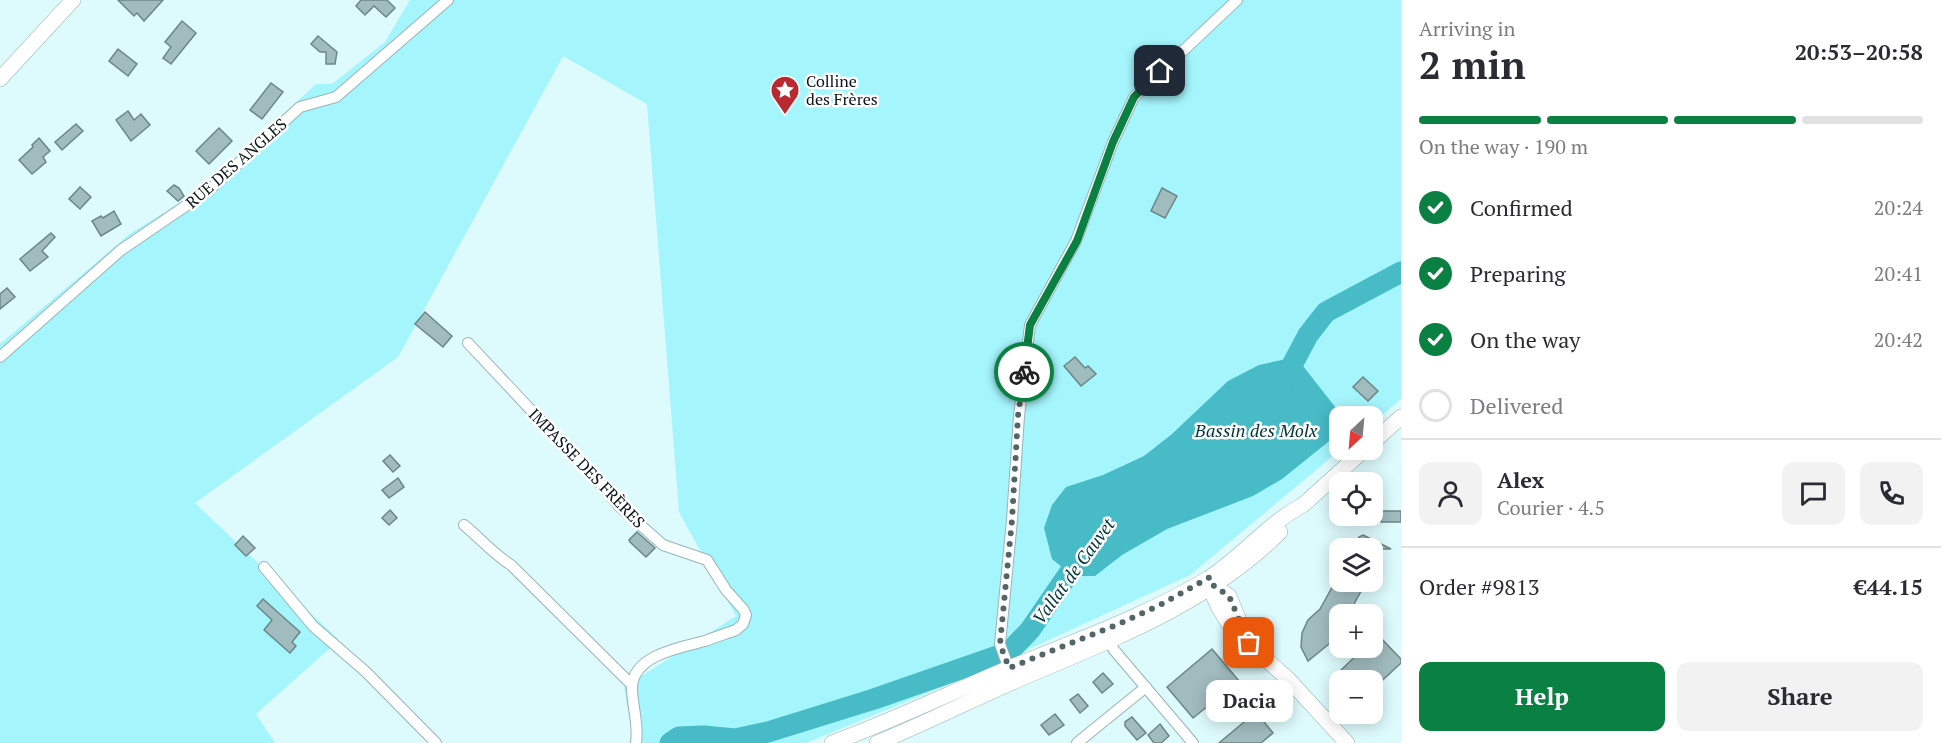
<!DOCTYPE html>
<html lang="en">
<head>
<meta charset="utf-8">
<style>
	:root { --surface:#fff; --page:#f2f2f3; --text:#2b2b33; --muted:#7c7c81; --line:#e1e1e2; --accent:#0b8043 }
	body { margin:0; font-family:"PT Serif",serif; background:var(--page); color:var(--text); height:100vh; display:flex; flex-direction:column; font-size:22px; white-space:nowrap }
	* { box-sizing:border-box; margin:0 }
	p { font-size:20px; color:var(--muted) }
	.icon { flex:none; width:33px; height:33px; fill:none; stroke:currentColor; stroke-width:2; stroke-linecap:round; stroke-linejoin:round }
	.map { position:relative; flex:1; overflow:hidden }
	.details { display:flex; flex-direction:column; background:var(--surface); width:540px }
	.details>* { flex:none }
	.needle { width:39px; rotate:206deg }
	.buttons { position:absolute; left:1329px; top:406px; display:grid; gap:12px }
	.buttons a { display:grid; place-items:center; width:54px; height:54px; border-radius:12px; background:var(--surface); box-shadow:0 3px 15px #0003; font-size:30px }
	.pin { position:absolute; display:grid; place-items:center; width:51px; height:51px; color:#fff; margin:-26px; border-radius:12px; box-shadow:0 3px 9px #0006 }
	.courier { position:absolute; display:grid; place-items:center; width:60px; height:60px; margin:-30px; border:4px solid #0b8043; border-radius:50%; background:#fff; color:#222; box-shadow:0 2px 8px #0007 }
	.bubble { position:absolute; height:42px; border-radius:12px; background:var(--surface); box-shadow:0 3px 15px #0003; font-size:20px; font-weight:800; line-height:42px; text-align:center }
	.summary em { font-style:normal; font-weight:800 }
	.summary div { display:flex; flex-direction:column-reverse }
	.summary { display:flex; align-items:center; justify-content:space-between; height:102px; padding:0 18px }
	h1 { font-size:39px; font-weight:800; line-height:45px }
	.bar { display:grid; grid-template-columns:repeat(4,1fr); gap:9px 6px; align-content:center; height:72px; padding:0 18px }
	.bar i { height:8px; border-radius:4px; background:var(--line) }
	.bar .selected { background:var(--accent) }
	.bar p { grid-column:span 4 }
	.line { display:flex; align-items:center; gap:15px; padding:0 18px; border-top:2px solid var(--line) }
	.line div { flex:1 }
	.round { display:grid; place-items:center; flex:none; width:63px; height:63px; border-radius:12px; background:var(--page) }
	ol { padding:0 18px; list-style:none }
	li { display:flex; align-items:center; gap:18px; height:66px }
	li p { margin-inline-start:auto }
	li .icon { padding:6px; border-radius:50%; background:var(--accent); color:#fff; stroke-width:4 }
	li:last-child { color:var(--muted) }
	li i { width:33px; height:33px; border:3px solid var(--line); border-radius:50% }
	.cta { display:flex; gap:12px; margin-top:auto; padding:12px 18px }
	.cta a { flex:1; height:69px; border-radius:12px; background:var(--accent); color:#fff; font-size:24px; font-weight:800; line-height:69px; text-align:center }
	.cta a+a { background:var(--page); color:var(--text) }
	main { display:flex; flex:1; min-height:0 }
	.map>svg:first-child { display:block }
</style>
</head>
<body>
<main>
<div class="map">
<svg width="1401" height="743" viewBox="0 0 1401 743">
	<rect width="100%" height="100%" fill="#ddfafc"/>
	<path fill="#a5f5fd" d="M410 0H1401V399L1373 423 1372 417H1340V450L1190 575 988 668 806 743H629L632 734 624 687 736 616 679 512 647 104 563 56 398 357 195 503 339 640 256 714 275 743H0V344L131 233 204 188 316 84H332L385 42Z"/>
	<path fill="#47bbc6" d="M1296 357 1339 412V422L1333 438 1282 479 1253 496 1167 529 1122 555 1095 576H1073L1052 559 1044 528 1052 505 1066 487 1103 475 1144 456 1172 434 1228 381 1259 365Z"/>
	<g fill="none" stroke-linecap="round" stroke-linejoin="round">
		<g stroke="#47bbc6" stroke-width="21">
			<path d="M1283 382 1308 335 1326 312 1401 272"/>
			<path d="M670 743 679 737 704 736 735 739 768 732 874 699 1009 652 1030 630 1085 550"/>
		</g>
	</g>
	<g fill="#a1bcbf" stroke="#6c8688" stroke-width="1.5">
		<path d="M118 0H163L144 21 137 13 134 16Z"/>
		<path d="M361 0H387L395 8 386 17 374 6 365 15 356 6Z"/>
		<path d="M182 21 196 33 171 64 163 58 171 47 165 42Z"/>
		<path d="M318 36 337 52 335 64H326V52H320L311 44Z"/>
		<path d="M118 49 137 64 128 76 109 61Z"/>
		<path d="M271 83 283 92 262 119 250 110Z"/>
		<path d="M128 111 134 120 141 114 150 125 131 141 116 120Z"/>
		<path d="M76 124 83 131 62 150 55 142Z"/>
		<path d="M219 128 232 141 209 164 196 151Z"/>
		<path d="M39 138 50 151 43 157 46 162 32 174 19 160 33 147 32 145Z"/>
		<path d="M174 185 179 188 184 196 178 201 167 191Z"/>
		<path d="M80 187 91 197 80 209 69 199Z"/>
		<path d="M1162 188 1177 196 1165 218 1151 211Z"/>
		<path d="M114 211 121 224 101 236 92 221 101 216 103 218Z"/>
		<path d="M51 233 55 237 42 251 48 257 30 271 20 259Z"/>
		<path d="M7 288 15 297 0 309V294Z"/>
		<path d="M425 312 452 336 443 347 415 324Z"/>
		<path d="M1075 357 1085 368 1088 366 1096 374 1081 386 1064 366Z"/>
		<path d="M1363 377 1378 391 1368 401 1353 387Z"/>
		<path d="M390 455 400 466 393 472 383 461Z"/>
		<path d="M398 478 404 487 389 498 382 490Z"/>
		<path d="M390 510 397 518 389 525 382 518Z"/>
		<rect x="1381" y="511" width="20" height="11"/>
		<path d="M637 532 655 548 646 557 630 542 629 540Z"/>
		<path d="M1363 535 1391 549H1383L1372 570V549H1352L1359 537Z"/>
		<path d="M243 536 255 548 246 556 235 545Z"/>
		<path d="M1335 582H1366L1348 615H1340V635L1308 661 1301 647 1302 633 1308 620 1320 609Z"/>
		<path d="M263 599 300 632 292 642 296 646 290 653 264 630 272 620 257 606Z"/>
		<path d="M1378 635 1401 659V663L1372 690V681H1350L1340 671 1364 648H1372V640Z"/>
		<path d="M1212 649 1239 681 1193 718 1167 687Z"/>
		<path d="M1103 673 1113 684 1102 693 1093 682Z"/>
		<path d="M1078 694 1088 706 1080 713 1070 700Z"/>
		<path d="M1256 712 1273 733 1261 743H1219Z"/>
		<path d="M1055 714 1064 725 1049 735 1041 725Z"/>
		<path d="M1132 717 1146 733 1137 740 1125 726V722Z"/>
		<path d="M1160 724 1169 736 1161 743H1154L1148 735Z"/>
	</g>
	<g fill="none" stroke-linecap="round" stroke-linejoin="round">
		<g stroke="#99b4b6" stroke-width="12">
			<g id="street">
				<path d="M468 343 604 488 619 506 663 545 707 560 726 590 743 609 746 615 743 624 736 630C725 634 715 637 705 641 682 647 632 655 632 688 632 706 639 724 636 743"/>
				<path d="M0 357 121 250 209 190 300 107 336 97 448 0"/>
				<path d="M464 525C480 538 493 554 511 565L632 685"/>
				<path d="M264 567 313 626 366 672 436 743"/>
				<path d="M1106 637 1114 650 1193 743"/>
				<path d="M1010 672 1000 644 1012 520 1019 416 1030 325 1076 241 1113 142 1134 97 1237 0"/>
				<path d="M1077 743 1146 687"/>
			</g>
		</g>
		<g stroke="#99b4b6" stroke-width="16">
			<g id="secondary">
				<path d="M0 79 73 0"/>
				<path d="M1372 443 1401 417"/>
				<path d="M1210 578 1214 586V597L1218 606 1232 629 1288 679 1347 743"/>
				<path d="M1214 586 1229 596 1245 635"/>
				<path d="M832 743C892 721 950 693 1009 668 1077 640 1146 616 1209 578 1242 557 1268 523 1303 505L1364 450"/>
				<path d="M877 743C924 724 969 701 1015 681 1110 640 1204 607 1280 532"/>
			</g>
		</g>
		<use href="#street" stroke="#fff" stroke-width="10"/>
		<use href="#secondary" stroke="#fff" stroke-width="15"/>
	</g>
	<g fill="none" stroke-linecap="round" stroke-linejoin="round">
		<path stroke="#546566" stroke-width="6" stroke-dasharray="0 10.8" d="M1024 372 1018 416 1012 520 1000 644 1009 668 1121 623 1162 604 1210 577 1214 586 1229 596 1249 643"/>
		<path stroke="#0b8043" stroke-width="8" d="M1024 372 1030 325 1077 241 1113 142 1134 97 1160 71"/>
	</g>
	<defs>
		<g id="sight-pin" transform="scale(1.5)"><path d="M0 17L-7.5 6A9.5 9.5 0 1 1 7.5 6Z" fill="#b92931" stroke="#fff"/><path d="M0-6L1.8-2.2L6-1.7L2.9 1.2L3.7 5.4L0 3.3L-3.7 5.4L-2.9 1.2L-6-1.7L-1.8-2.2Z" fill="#fff"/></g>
	</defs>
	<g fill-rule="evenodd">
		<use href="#sight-pin" x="785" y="90"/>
	</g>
	<g text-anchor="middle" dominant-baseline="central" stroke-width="5" stroke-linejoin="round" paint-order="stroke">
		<g font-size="16" fill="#0b1516" stroke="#fff" text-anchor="start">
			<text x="806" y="81">Colline<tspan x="806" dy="18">des Frères</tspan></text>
		</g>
		<g font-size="16" fill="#0b1516" stroke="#fff">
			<text transform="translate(236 163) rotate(-41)">RUE DES ANGLES</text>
			<text transform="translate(587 468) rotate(46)">IMPASSE DES FRÈRES</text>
		</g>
		<g font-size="18" font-style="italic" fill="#00363b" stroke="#fff">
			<text x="1256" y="430">Bassin des Molx</text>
			<text transform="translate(1073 571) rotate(-54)">Vallat de Cauvet</text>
		</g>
	</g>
</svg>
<div class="buttons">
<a><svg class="needle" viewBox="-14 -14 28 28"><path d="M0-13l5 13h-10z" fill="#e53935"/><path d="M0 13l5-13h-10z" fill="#7c7c81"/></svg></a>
<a><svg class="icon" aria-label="locate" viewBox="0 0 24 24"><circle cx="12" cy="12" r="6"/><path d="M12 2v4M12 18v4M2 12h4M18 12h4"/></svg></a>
<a><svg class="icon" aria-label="layers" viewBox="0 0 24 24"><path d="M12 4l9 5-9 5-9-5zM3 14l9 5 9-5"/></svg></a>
<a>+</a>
<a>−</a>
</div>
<div class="pin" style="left:1249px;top:643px;background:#ea580c"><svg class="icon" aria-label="bag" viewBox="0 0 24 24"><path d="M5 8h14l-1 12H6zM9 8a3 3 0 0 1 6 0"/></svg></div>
<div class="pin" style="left:1160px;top:71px;background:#1f2937"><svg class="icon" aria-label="home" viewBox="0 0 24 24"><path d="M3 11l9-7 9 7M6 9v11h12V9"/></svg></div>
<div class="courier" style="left:1024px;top:372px"><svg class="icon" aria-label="bike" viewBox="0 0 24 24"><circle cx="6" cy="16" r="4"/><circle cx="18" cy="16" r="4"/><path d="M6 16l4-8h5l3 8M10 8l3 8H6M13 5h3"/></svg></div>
<div class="bubble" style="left:1206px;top:680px;width:87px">Dacia</div>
</div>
<section class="details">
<div class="summary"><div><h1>2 min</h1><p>Arriving in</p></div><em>20:53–20:58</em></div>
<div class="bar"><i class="selected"></i><i class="selected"></i><i class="selected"></i><i></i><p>On the way · 190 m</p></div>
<ol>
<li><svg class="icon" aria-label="check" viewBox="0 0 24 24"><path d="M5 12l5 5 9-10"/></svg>Confirmed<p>20:24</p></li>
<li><svg class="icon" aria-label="check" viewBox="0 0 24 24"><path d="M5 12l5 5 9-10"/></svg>Preparing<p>20:41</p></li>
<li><svg class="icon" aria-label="check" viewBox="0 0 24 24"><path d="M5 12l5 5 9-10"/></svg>On the way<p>20:42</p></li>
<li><i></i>Delivered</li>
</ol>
<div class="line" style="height:108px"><a class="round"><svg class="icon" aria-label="person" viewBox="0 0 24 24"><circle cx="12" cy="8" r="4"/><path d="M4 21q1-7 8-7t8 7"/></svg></a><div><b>Alex</b><p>Courier · 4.5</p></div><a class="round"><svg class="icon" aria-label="chat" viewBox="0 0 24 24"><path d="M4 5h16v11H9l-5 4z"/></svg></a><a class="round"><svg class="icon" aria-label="phone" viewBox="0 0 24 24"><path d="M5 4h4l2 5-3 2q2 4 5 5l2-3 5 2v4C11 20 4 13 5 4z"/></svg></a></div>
<div class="line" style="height:78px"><div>Order #9813</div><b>€44.15</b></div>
<div class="cta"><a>Help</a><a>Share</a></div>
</section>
</main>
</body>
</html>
